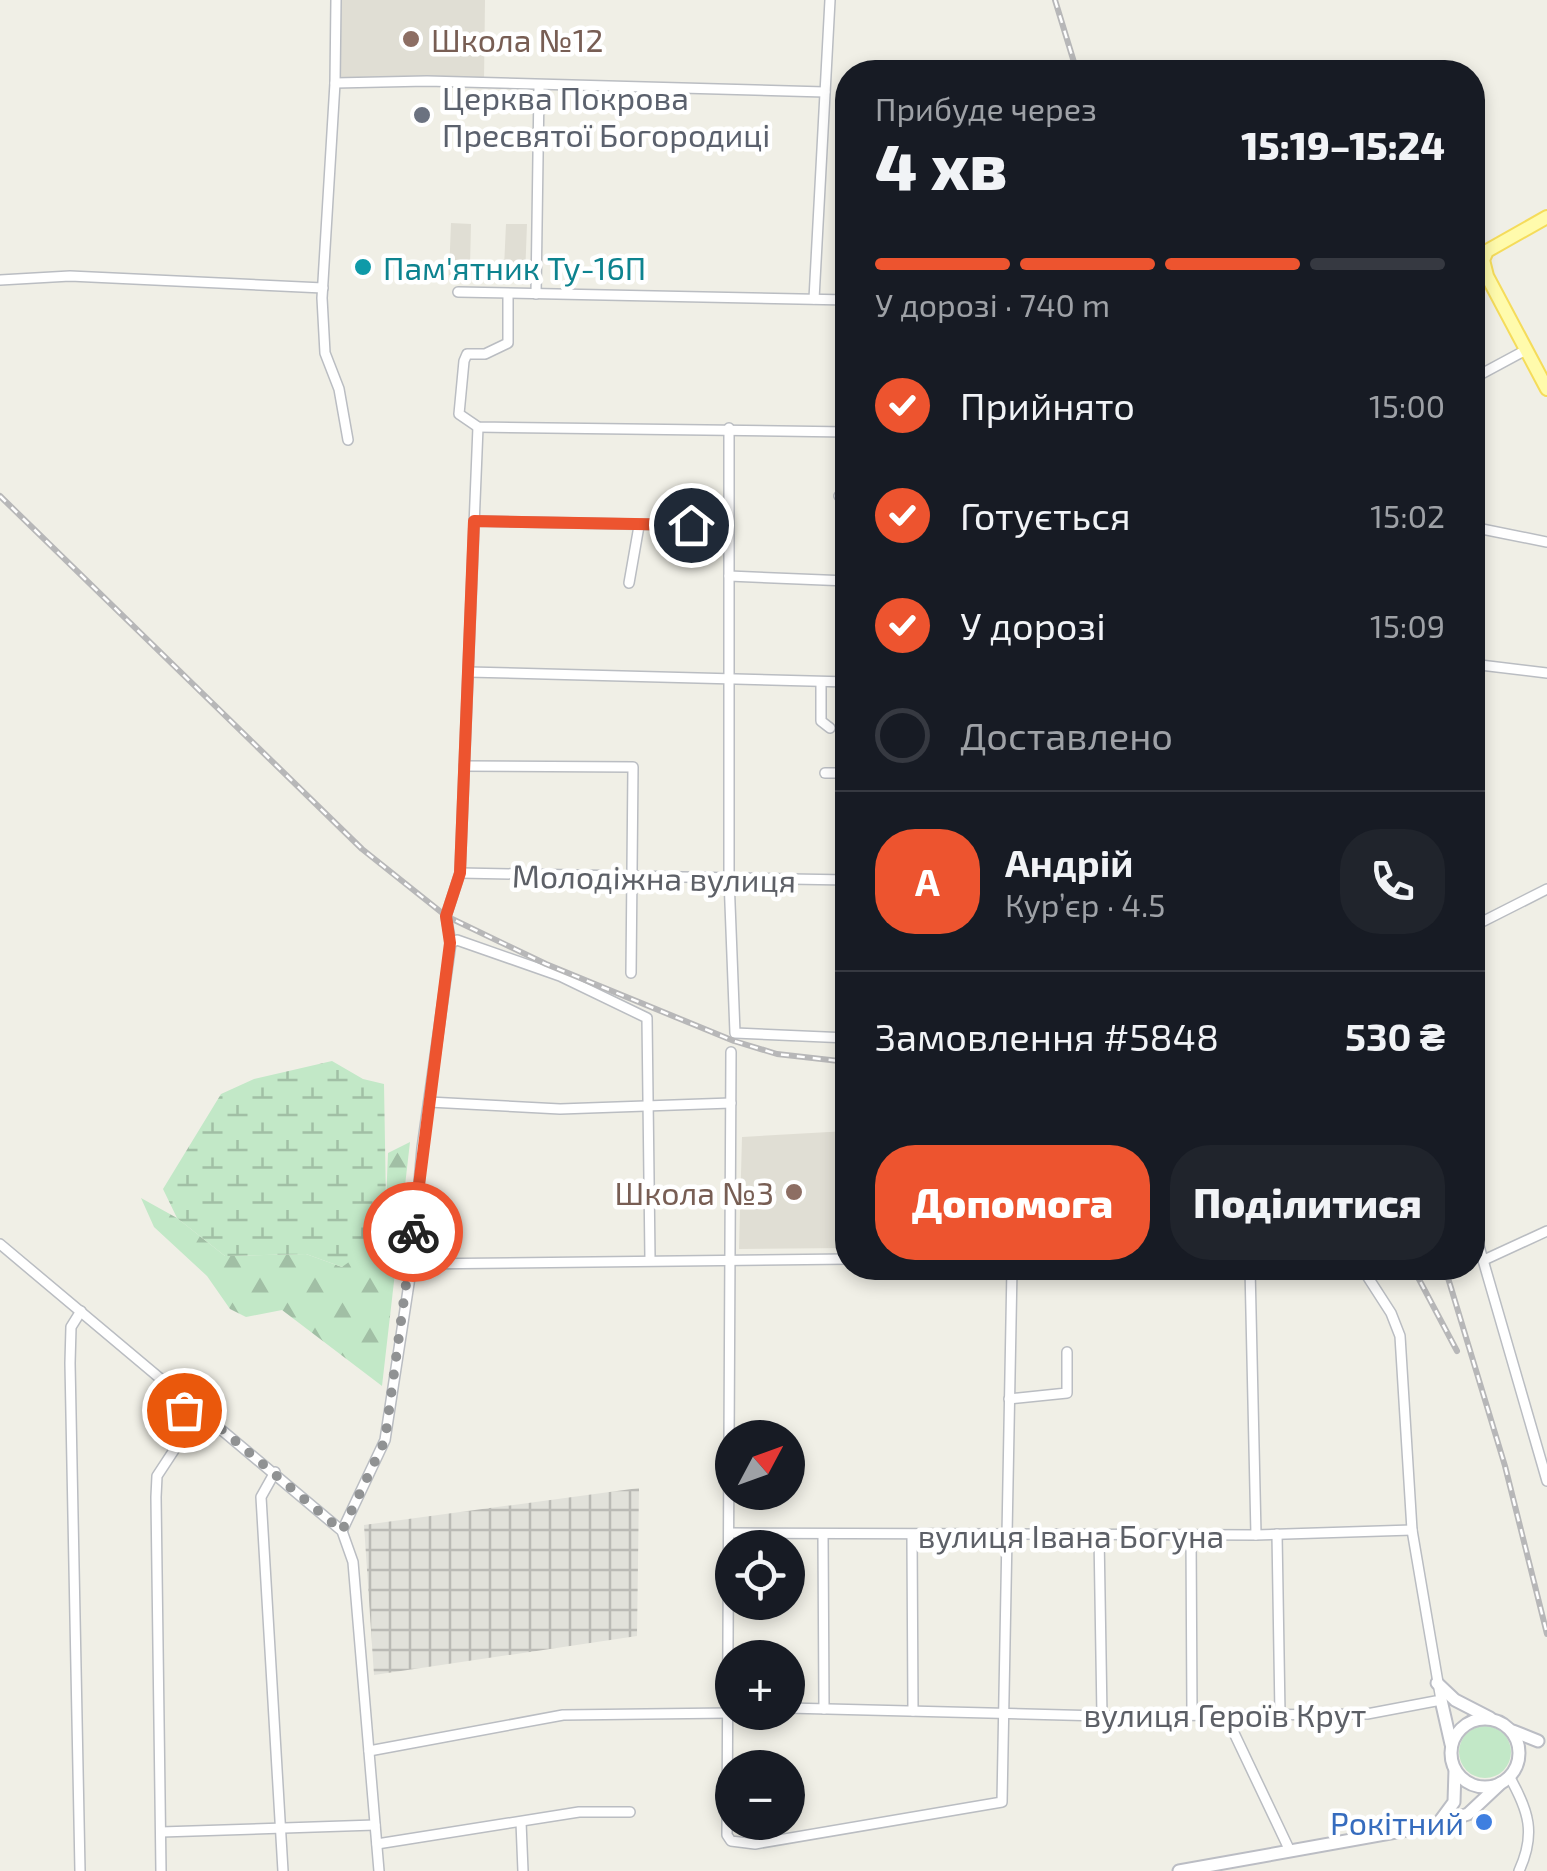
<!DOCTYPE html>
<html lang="uk">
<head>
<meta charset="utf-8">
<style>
	:root { --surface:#171b24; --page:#20242c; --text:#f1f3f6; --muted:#9ea1a6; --line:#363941; --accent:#ed542f }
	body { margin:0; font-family:"Exo 2",sans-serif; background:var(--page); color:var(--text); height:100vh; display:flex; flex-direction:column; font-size:38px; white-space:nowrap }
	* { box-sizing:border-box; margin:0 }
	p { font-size:32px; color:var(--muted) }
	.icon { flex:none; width:55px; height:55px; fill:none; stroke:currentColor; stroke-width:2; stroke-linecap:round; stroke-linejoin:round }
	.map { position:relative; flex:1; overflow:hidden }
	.panel { position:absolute; left:835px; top:60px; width:650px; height:1220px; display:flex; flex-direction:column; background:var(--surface); border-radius:40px; box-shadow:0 5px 15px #0003 }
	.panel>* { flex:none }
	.needle { width:65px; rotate:49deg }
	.fabs { position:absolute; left:715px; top:1420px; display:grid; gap:20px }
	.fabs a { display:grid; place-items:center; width:90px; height:90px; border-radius:50%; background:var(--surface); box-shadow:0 5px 15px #0003; font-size:50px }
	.pin { position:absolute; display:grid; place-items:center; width:85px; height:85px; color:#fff; margin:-42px; border:5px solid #fff; border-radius:50%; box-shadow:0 2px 10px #0007 }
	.courier { position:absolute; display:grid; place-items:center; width:100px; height:100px; margin:-50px; border:8px solid #ed542f; border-radius:50%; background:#fff; color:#222; box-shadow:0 2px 12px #0007 }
	.head em { font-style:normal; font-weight:800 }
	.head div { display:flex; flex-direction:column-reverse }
	.head { display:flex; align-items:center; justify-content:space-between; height:170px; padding:0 40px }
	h1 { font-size:65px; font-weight:800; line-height:75px }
	.bar { display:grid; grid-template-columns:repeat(4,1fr); gap:15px 10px; align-content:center; height:120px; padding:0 40px }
	.bar i { height:12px; border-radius:8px; background:var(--line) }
	.bar .selected { background:var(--accent) }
	.bar p { grid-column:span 4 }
	.line { display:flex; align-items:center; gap:25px; padding:0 40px; border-top:2px solid var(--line) }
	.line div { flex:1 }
	.round { display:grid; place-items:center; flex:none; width:105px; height:105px; border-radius:40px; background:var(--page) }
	ol { padding:0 40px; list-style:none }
	li { display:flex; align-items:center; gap:30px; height:110px }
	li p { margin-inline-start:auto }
	li .icon { padding:10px; border-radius:50%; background:var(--accent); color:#fff; stroke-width:4 }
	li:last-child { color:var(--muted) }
	li i { width:55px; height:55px; border:5px solid var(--line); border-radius:50% }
	.action { display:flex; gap:20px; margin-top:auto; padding:20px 40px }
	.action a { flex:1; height:115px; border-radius:40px; background:var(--accent); color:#fff; font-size:40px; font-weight:800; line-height:115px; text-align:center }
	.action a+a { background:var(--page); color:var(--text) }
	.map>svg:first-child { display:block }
</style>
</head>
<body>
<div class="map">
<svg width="1547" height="1871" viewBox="0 0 1547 1871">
	<defs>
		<pattern id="industrial-grid" width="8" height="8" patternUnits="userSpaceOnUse" patternTransform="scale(2.5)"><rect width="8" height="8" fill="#e1e1da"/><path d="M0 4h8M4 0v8" fill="none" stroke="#babab5"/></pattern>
		<pattern id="forest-firs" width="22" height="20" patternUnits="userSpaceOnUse" patternTransform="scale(2.5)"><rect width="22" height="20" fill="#c2e8c7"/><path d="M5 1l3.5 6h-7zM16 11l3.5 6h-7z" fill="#a1bfa5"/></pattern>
		<pattern id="wetland-marsh" width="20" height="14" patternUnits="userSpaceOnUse" patternTransform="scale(2.5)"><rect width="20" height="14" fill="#c2e8c7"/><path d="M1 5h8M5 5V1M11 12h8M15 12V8" fill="none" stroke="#a1bfa5"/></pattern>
	</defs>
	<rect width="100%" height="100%" fill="#f0efe6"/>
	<path fill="url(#industrial-grid)" d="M639 1488 637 1636 374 1675 364 1525Z"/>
	<g fill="#e0ded4">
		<path d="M339 0H485L484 81 337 78Z"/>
		<path d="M451 223 471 224 470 267 504 268 506 224H527L525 277 449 275Z"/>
		<path d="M847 1131V1248L739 1249 742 1137Z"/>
	</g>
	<circle fill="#c2e8c7" cx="1485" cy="1752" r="26"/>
	<path fill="url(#forest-firs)" d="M410 1142 382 1386 282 1310 246 1317 230 1309 207 1276 154 1227 141 1198 177 1218 225 1256 306 1254 342 1267 386 1203 388 1153Z"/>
	<path fill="url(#wetland-marsh)" d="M332 1061 363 1079 384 1084 386 1203 367 1249 342 1267 306 1254 225 1256 177 1218 163 1189 221 1094 254 1079Z"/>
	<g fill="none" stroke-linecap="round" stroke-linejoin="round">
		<g stroke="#babdc2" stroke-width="12">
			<g id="minor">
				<path d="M336 0 335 83 322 298 325 353 339 389 348 440"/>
				<path d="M335 83 427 81 825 92"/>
				<path d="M0 280 70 276 323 288"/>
				<path d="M458 292 848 300"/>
				<path d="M508 294V343L485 354H467L464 361 459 414 478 427 848 432"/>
				<path d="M536 294 539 88"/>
				<path d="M814 299 830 0"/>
				<path d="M1472 379 1526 350"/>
				<path d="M729 428V878L735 1033 848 1038"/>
				<path d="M839 496 848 490"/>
				<path d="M474 521 729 526"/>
				<path d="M1472 527 1547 542"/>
				<path d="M729 576 848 581"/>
				<path d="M629 583 639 526"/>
				<path d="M1472 664 1547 673"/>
				<path d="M468 672 848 682"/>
				<path d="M821 682V721L830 728"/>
				<path d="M464 766 633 767 631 973"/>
				<path d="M825 773H848"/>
				<path d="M460 873 848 880"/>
				<path d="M1472 927 1547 889"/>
				<path d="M451 943 457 940 560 976 647 1018 650 1259"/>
				<path d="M731 1052 727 1835 731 1841 755 1844 1002 1802 1012 1268"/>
				<path d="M429 1102 560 1109 731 1103"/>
				<path d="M1472 1222 1547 1481"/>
				<path d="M0 1244 342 1531 353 1562 379 1871"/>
				<path d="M1484 1260 1547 1231"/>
				<path d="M412 1264 848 1259"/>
				<path d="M1250 1268 1256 1535"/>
				<path d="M1009 1399 1067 1393V1352"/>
				<path d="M275 1472 261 1497 283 1871"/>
				<path d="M342 1531 385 1440 412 1264 422 1148 451 943 446 916 460 873 478 427"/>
				<path d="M729 1533 1256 1535 1412 1530"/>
				<path d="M1277 1534 1280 1714"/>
				<path d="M823 1535 824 1709"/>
				<path d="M1099 1535 1102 1716"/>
				<path d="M1191 1535 1192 1714"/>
				<path d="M912 1536 913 1711"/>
				<path d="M788 1708 1102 1716 1367 1714 1441 1700 1412 1530 1400 1336 1391 1313 1362 1268"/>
				<path d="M1225 1714 1290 1851"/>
				<path d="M369 1751 563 1715 729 1713"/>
				<path d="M1509 1776C1529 1811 1536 1834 1519 1871"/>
				<path d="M521 1822 523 1871"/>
				<path d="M161 1832 375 1825"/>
				<path d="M377 1844 579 1812H630"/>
				<path d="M80 1871 70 1363 71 1327 81 1311"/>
				<path d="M161 1871 156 1497 157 1476 180 1441 189 1401"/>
			</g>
		</g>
		<g stroke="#bbbdc4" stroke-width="15">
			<g id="secondary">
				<path d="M1437 1683 1455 1700 1490 1718"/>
				<path d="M1441 1700 1451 1744"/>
				<circle cx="1485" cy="1753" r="34"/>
				<path d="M1513 1731 1538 1741"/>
				<path d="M1440 1821 1454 1802 1455 1770"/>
				<path d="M1179 1871 1435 1825 1468 1814 1501 1783"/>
			</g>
		</g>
		<g stroke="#f5dc5b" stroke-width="16">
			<path id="primary" d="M1547 217 1487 251 1483 260 1487 276 1547 389"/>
		</g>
		<use href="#minor" stroke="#fff" stroke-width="9"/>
		<use href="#secondary" stroke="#fff" stroke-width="11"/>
		<use href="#primary" stroke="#fffbac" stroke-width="12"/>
		<g stroke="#b7b7b8" stroke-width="6">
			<g id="rail">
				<path d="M1055 0 1077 72"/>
				<path d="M0 496 362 849 446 916 546 964 734 1041 777 1054 848 1062"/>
				<path d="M1413 1268 1457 1351"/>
				<path d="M1445 1268 1505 1466 1547 1634"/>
			</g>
		</g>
		<use href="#rail" stroke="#fff" stroke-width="2.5" stroke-dasharray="8" stroke-linecap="butt"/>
	</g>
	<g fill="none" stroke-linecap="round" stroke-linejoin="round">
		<path stroke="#909293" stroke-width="10" stroke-dasharray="0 18" d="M184 1410 188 1401 342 1531 385 1440 413 1232"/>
		<path stroke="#ed542f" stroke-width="12" d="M413 1232 450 943 446 916 460 873 474 521 691 525"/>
	</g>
	<g fill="#8d6e63" stroke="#fff" stroke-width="4">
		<circle cx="411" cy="39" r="10"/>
		<circle cx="794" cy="1192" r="10"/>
	</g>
	<circle fill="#6b7280" stroke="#fff" stroke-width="4" cx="422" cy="115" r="10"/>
	<circle fill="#0f9aa8" stroke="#fff" stroke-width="4" cx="363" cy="267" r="10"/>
	<circle fill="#3f7fe0" stroke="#fff" stroke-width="4" cx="1484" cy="1822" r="10"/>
	<g text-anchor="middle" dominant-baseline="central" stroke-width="9" stroke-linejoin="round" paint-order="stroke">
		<g font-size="32" fill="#785e54" stroke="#fff" text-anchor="start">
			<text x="431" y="39">Школа №12</text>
			<text x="774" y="1192" text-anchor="end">Школа №3</text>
		</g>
		<g font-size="32" fill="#5b616d" stroke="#fff" text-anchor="start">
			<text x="442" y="97">Церква Покрова<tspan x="442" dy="37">Пресвятої Богородиці</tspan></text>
		</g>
		<g font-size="32" fill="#0d838f" stroke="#fff" text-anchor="start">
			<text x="383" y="267">Пам'ятник Ту-16П</text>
		</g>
		<g font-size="32" fill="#5d6067" stroke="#fff">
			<text transform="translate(654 877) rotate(1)">Молодіжна вулиця</text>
			<text x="1071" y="1535">вулиця Івана Богуна</text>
			<text x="1225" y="1714">вулиця Героїв Крут</text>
		</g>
		<g font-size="32" fill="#366cbe" stroke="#fff" text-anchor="end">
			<text x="1464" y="1822">Рокітний</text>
		</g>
	</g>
</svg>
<div class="fabs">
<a><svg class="needle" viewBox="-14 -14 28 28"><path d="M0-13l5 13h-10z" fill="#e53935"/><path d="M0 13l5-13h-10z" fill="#9ea1a6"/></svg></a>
<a><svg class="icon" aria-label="locate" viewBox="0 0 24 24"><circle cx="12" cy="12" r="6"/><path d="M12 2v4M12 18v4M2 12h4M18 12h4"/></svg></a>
<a>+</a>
<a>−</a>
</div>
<div class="pin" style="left:184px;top:1410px;background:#ea580c"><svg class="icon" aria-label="bag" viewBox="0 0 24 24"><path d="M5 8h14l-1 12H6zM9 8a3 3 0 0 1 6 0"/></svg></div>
<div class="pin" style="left:691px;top:525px;background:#1f2937"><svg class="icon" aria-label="home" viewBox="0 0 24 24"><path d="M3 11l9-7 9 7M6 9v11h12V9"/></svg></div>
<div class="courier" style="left:413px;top:1232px"><svg class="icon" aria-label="bike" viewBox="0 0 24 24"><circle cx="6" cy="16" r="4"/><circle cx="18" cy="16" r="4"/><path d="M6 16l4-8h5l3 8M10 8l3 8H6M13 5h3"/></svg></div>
<section class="panel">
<div class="head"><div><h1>4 хв</h1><p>Прибуде через</p></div><em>15:19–15:24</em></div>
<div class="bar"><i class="selected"></i><i class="selected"></i><i class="selected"></i><i></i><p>У дорозі · 740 m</p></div>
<ol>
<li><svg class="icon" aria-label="check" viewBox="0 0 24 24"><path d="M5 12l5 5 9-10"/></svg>Прийнято<p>15:00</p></li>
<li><svg class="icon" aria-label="check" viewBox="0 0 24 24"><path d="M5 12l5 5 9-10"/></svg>Готується<p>15:02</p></li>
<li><svg class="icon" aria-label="check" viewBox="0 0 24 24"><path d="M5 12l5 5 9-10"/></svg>У дорозі<p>15:09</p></li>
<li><i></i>Доставлено</li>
</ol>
<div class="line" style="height:180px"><b class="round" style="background:var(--accent);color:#fff">А</b><div><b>Андрій</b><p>Кур’єр · 4.5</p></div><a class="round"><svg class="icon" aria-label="phone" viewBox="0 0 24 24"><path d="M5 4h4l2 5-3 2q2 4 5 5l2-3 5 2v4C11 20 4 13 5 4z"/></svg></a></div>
<div class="line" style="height:130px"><div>Замовлення #5848</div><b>530 ₴</b></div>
<div class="action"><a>Допомога</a><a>Поділитися</a></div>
</section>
</div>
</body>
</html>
